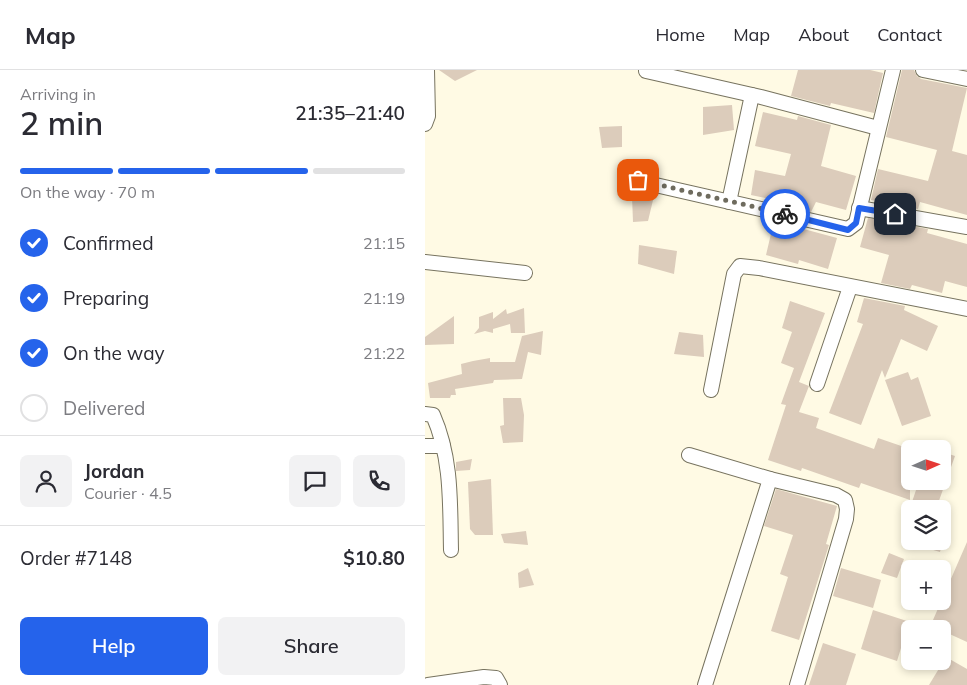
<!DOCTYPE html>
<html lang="en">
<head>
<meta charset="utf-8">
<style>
	:root { --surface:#fff; --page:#f2f2f3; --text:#2b2b33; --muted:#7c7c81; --line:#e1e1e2; --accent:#2563eb }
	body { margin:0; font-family:Mulish,sans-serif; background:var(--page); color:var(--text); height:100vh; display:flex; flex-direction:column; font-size:19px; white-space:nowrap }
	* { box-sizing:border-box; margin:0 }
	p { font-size:16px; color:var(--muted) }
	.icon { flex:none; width:28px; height:28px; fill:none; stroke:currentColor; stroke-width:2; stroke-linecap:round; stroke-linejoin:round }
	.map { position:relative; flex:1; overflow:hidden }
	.side { display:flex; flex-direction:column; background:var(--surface); width:425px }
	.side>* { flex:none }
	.needle { width:32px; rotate:87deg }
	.controls { position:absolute; left:476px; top:370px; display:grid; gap:10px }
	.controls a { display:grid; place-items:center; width:50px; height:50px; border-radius:8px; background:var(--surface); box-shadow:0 2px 8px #0003; font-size:25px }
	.pin { position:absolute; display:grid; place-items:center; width:42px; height:42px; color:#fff; margin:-21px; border-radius:10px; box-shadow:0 2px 8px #0006 }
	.courier { position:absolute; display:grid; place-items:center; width:50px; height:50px; margin:-25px; border:4px solid #2563eb; border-radius:50%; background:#fff; color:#222; box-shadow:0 1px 6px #0007 }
	.head em { font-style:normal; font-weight:600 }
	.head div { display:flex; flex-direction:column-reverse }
	.head { display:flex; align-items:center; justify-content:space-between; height:85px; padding:0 20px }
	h1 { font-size:32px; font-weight:600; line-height:38px }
	.bar { display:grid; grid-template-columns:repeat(4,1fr); gap:8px 5px; align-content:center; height:60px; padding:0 20px }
	.bar i { height:6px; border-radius:4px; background:var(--line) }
	.bar .active { background:var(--accent) }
	.bar p { grid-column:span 4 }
	.line { display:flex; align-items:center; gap:12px; padding:0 20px; border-top:1px solid var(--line) }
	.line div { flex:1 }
	.round { display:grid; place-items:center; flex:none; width:52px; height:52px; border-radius:8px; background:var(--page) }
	ol { padding:0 20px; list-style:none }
	li { display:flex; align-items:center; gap:15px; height:55px }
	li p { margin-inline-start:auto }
	li .icon { padding:5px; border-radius:50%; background:var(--accent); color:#fff; stroke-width:4 }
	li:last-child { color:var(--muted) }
	li i { width:28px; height:28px; border:2px solid var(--line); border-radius:50% }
	.button { display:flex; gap:10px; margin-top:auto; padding:10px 20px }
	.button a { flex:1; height:58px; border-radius:8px; background:var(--accent); color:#fff; font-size:20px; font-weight:600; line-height:58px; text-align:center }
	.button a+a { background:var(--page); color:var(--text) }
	header { display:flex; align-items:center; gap:30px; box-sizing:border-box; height:70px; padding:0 25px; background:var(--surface); border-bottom:1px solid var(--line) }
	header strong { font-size:24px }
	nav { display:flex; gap:28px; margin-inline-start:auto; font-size:18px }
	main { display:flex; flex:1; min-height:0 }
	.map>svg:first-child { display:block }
</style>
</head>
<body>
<header>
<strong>Map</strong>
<nav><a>Home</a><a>Map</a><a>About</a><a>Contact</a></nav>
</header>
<main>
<section class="side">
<div class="head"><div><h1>2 min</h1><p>Arriving in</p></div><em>21:35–21:40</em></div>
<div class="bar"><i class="active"></i><i class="active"></i><i class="active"></i><i></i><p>On the way · 70 m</p></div>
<ol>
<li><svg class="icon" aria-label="check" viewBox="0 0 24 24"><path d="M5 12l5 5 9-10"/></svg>Confirmed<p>21:15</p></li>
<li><svg class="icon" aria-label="check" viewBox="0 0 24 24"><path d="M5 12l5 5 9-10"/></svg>Preparing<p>21:19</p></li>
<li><svg class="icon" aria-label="check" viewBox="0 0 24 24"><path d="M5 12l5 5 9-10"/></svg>On the way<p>21:22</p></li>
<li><i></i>Delivered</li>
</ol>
<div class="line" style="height:90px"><a class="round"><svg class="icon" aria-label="person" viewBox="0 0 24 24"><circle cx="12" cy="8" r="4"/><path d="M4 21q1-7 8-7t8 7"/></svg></a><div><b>Jordan</b><p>Courier · 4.5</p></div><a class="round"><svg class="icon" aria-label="chat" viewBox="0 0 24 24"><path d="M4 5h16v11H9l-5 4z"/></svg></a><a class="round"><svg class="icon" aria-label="phone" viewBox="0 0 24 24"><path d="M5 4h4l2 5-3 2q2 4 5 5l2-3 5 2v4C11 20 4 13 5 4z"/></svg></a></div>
<div class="line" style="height:65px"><div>Order #7148</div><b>$10.80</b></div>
<div class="button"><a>Help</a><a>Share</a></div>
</section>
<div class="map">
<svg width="542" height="615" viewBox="0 0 542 615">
	<rect width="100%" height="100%" fill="#fffae4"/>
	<g fill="#dcccbb">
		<path d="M14 0H52L30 11Z"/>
		<path d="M373 0H445L458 3 449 43 406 33 405 36 366 26Z"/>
		<path d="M477 0H489L492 6 496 9 542 18 527 81 542 85V145L495 132 493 139 446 130 453 99 503 111 512 80 461 67Z"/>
		<path d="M307 35 309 60 278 65V37Z"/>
		<path d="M338 42 372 50 373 46 406 55 396 96 431 106 421 140 391 132 386 142 354 134V131L326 125 330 100 360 106 366 84 330 76Z"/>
		<path d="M197 56V77L177 78 174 57Z"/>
		<path d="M207 126H229L223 151 208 152Z"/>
		<path d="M443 148 503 159 502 163 542 174V217L520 211 517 223 487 215 485 219 456 213 464 185 435 177Z"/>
		<path d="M349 151 412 168 403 199 374 190 373 194 341 185Z"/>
		<path d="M214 175 252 181 249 204 213 194Z"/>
		<path d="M439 228 480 236 479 240 513 256 502 281 476 269 460 308 457 300 436 355 404 343 438 254 432 252Z"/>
		<path d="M365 231 400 243 374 312 384 316 374 342 394 348 391 358 449 379 453 368 485 379V430L436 413 434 418 377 398 376 401 343 390 361 335 356 334 369 298 356 293 367 262 357 258Z"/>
		<path d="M99 238 100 263H86L85 254 68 259V263L60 261 49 264 54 258V247L68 242V249L81 239 82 244Z"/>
		<path d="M29 246V274L0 275V267Z"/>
		<path d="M118 261 116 285 103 282 97 309 69 310 68 313 30 319 31 325H26L25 328H5L3 313 37 304 36 294 48 291 65 288V292H90L97 266Z"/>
		<path d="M254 262 278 265 279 287 249 284Z"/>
		<path d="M483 302 486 310 493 307 506 346 477 356 460 310Z"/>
		<path d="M78 328H96L99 345 98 372 78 373 75 356 79 355Z"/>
		<path d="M518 382 530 386 511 439 487 432 494 411H518Z"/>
		<path d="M47 389 45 400 31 401V392Z"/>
		<path d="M66 409 68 465H50L45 459 43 412Z"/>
		<path d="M351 419 412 436 401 474 404 475 374 570 346 561 363 507 355 504 368 465 339 456Z"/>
		<path d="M101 461 103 475 79 473 76 464Z"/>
		<path d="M488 471H518L515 482 488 474Z"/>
		<path d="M542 472V572L518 561V555L508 550Z"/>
		<path d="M464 483 479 489 472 508 456 503Z"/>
		<path d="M103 498 109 515 94 518 93 503Z"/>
		<path d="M416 498 456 510 448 538 408 526Z"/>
		<path d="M448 540 485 552 483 580 476 578 472 591 436 579Z"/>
		<path d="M398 573 431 584 421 615H384Z"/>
		<path d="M521 587 542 599V615H504Z"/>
	</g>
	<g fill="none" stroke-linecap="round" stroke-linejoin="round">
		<g stroke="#77735f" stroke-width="16">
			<g id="street">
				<path d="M498 0 542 9"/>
				<path d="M221 1 336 27 453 58"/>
				<path d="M0 54 3 46 2 0"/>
				<path d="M213 111 423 159 431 153 468 0"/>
				<path d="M304 132 327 25"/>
				<path d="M434 138 542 157"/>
				<path d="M0 192 100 203"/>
				<path d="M392 314 425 217"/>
				<path d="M286 320 309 204 315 196 334 198 542 239"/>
				<path d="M0 344 8 345C27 388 25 434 26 480"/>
				<path d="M0 376H18"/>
				<path d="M264 385 345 409 411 425 420 430 422 439 421 449 372 615"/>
				<path d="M3 615 59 607 71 608 75 615"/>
				<path d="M280 615 345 409"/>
			</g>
		</g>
		<use href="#street" stroke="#fff" stroke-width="14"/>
	</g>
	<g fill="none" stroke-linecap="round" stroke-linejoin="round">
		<path stroke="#6e6b5e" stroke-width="5" stroke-dasharray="0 9" d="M213 110 360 144"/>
		<path stroke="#2563eb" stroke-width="6" d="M360 144 423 160 431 153 434 138 470 144"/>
	</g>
</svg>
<div class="controls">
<a><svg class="needle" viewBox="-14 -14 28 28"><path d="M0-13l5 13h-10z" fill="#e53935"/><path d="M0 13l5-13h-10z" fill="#7c7c81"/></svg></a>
<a><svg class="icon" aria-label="layers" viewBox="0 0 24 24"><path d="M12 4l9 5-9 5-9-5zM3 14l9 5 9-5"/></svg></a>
<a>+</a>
<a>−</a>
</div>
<div class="pin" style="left:213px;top:110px;background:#ea580c"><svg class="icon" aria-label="bag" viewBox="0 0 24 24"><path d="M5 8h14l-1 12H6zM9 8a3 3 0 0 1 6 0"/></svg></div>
<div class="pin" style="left:470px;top:144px;background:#1f2937"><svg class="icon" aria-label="home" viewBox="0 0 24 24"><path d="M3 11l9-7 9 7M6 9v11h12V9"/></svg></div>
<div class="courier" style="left:360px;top:144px"><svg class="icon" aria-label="bike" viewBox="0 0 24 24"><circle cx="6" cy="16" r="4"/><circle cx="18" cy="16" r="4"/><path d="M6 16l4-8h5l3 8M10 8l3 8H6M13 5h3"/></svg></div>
</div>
</main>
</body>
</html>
